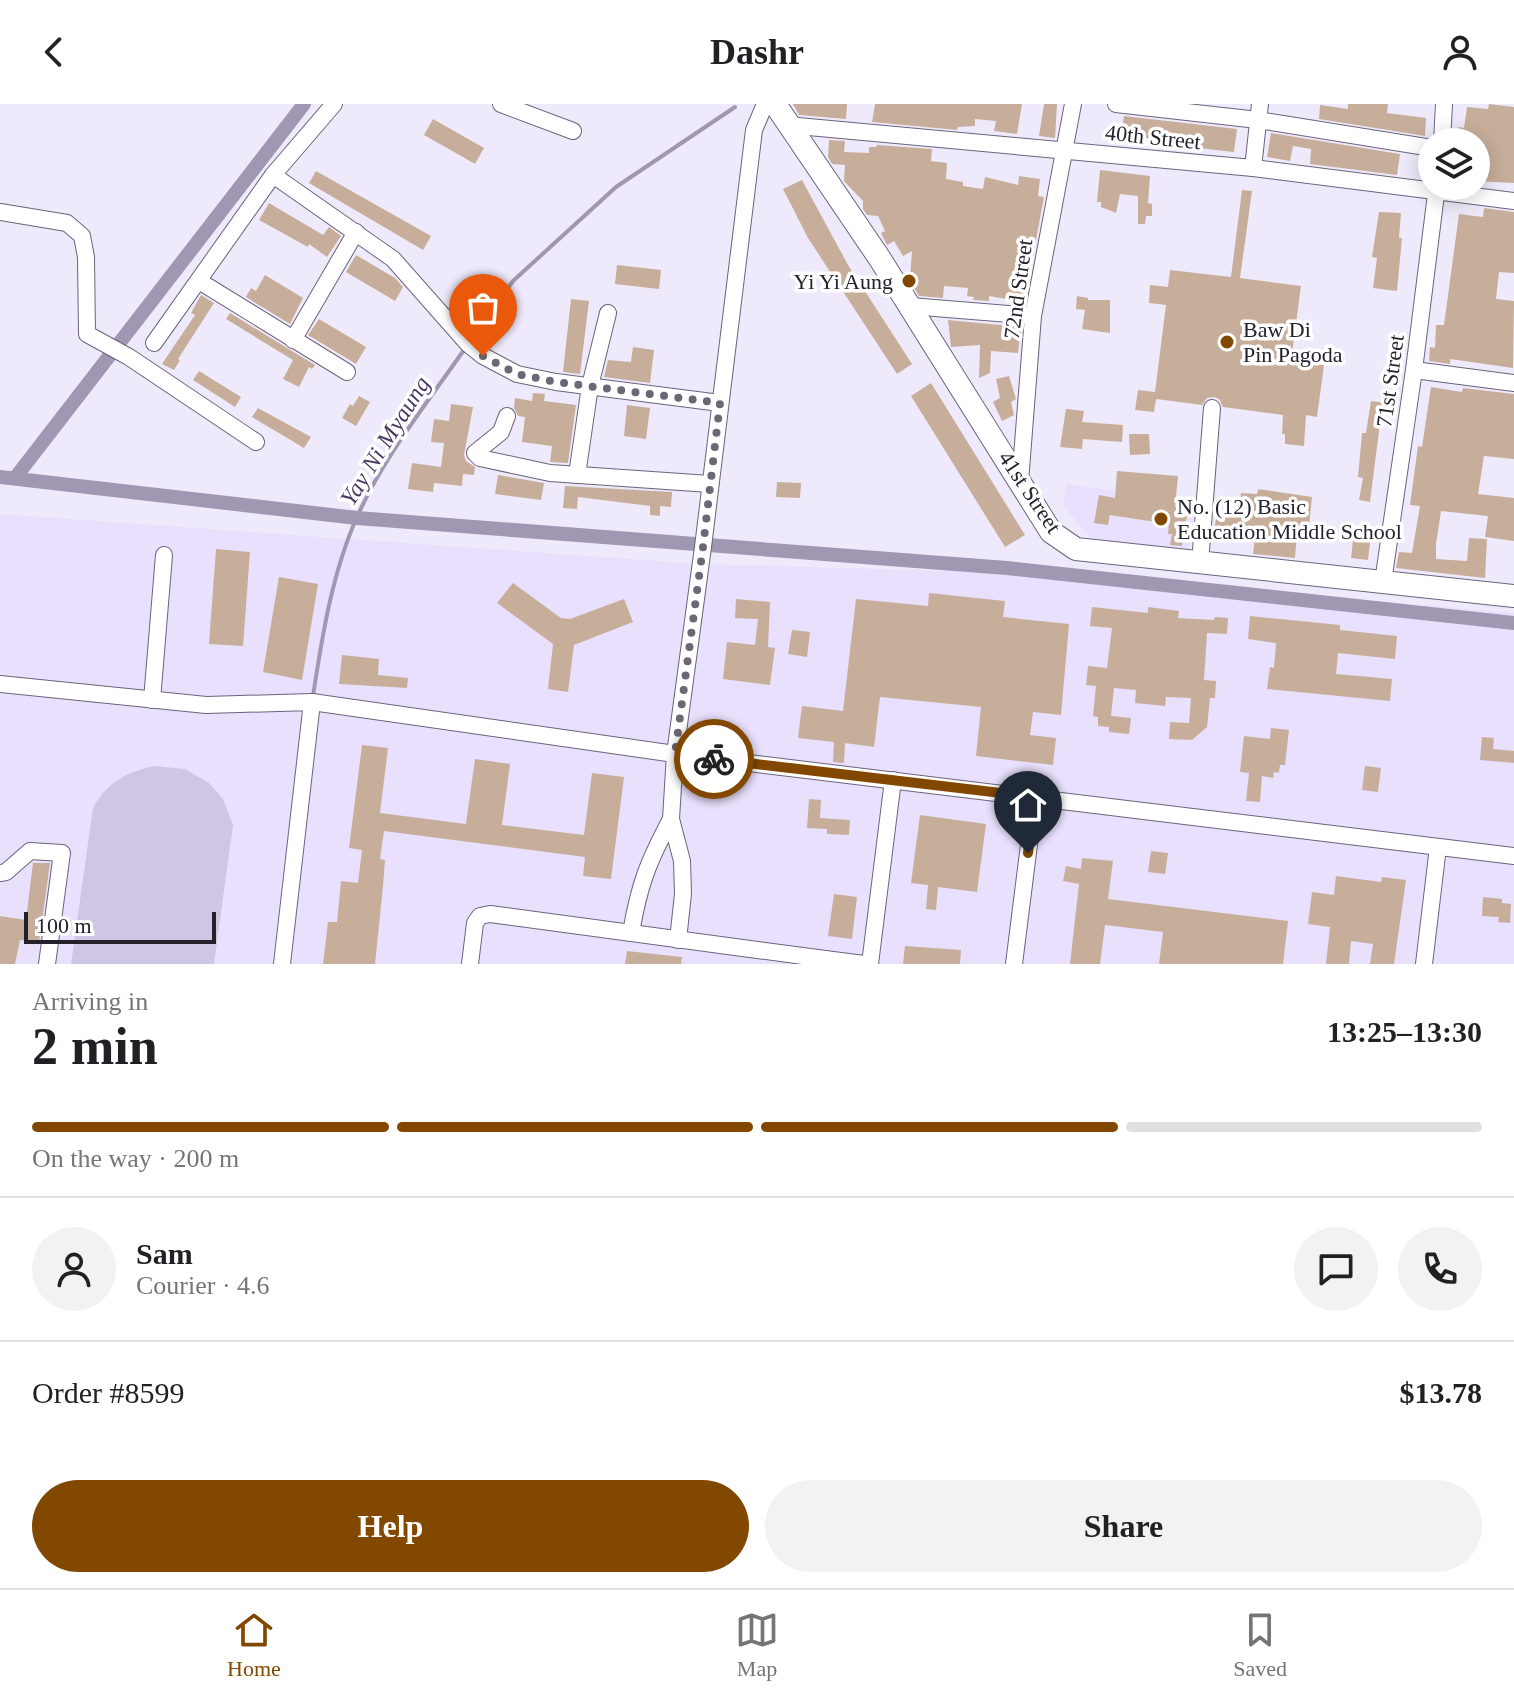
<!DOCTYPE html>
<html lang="en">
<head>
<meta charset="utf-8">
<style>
	:root { --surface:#fff; --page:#f2f2f2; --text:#202124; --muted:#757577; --line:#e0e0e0; --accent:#834800 }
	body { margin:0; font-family:"Times New Roman",serif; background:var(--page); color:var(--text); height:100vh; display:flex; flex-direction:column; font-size:30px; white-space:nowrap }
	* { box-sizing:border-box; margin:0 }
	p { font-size:26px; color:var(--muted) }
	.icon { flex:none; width:44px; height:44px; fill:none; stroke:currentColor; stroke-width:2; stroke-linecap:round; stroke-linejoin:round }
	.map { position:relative; height:860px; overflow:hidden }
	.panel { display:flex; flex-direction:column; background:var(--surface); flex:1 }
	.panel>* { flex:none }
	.fabs { position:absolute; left:1418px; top:24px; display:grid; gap:16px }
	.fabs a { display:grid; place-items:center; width:72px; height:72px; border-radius:50%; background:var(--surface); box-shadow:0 4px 20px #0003; font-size:40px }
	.scale { position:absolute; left:24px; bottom:20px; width:192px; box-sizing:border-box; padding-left:8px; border:4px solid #24212c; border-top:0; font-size:22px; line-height:28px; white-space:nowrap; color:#24212c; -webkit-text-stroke:6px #fff; paint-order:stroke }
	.pin { position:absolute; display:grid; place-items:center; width:68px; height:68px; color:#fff; margin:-82px -34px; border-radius:50% 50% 50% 0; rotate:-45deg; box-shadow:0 0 8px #0007 }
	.pin .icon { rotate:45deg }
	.courier { position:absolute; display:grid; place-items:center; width:80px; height:80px; margin:-40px; border:6px solid #834800; border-radius:50%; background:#fff; color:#222; box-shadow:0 2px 10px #0007 }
	.head em { font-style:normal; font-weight:700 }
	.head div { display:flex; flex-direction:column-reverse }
	.head { display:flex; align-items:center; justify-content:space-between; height:136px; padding:0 32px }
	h1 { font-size:52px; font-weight:700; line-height:60px }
	.bar { display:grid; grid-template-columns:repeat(4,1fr); gap:12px 8px; align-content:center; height:96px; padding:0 32px }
	.bar i { height:10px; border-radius:6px; background:var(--line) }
	.bar .current { background:var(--accent) }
	.bar p { grid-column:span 4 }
	.line { display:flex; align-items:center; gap:20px; padding:0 32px; border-top:2px solid var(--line) }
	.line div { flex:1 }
	.round { display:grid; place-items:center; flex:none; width:84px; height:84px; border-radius:42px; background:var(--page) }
	.cta { display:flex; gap:16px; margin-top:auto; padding:16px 32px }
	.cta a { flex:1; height:92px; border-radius:48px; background:var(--accent); color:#fff; font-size:32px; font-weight:700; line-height:92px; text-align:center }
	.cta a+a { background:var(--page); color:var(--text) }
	header { display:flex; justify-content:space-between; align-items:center; height:104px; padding:0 32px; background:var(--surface); font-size:36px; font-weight:700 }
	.tabs { display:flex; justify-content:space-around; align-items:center; height:112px; border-top:2px solid var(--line); background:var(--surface); font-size:22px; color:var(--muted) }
	.tabs a { display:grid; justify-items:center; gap:4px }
	.tabs .current { color:var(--accent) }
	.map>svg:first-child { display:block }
</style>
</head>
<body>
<header><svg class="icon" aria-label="back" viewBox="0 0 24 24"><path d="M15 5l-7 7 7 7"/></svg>Dashr<svg class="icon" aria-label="person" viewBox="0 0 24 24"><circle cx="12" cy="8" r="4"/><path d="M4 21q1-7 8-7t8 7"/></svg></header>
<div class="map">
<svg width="1514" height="860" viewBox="0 0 1514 860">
	<rect width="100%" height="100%" fill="#efeafb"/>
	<g fill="#e9e0fd">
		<path d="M1066 380 1196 397 1188 456 1099 445 1063 401Z"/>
		<path d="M0 410 700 460 1062 470 1514 509V860H0Z"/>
	</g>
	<path fill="#cec6e2" d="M154 662 185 665 209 679 223 695 233 721 214 860H71L93 704C107 678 127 668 154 662Z"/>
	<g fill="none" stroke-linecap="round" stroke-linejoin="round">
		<g stroke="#a097b3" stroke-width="4">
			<path d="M471 236 513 177 616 83 735 3"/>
			<path d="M313 592C322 533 332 469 357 413 384 352 428 298 466 243"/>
		</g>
		<g stroke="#a097b3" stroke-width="14">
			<path d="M0 373 357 414 1007 464 1514 519"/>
			<path d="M15 374 304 0"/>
		</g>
	</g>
	<g fill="#c7ae9b">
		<path d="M793 0H847L846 15 799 11Z"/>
		<path d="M875 0H1022L1017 30 994 27 996 17 975 15V22L958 23 957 26 872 18Z"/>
		<path d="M1044 0H1057L1055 34 1039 32Z"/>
		<path d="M1348 0H1388L1387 9 1426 14 1425 32 1319 15 1320 1 1348 5Z"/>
		<path d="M1489 0 1514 3V79L1476 77 1481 38H1456L1458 23 1464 24 1467 3 1488 5Z"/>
		<path d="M1124 12 1237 25 1234 48 1161 40 1162 36 1121 31Z"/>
		<path d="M433 15 484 44 475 60 424 31Z"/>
		<path d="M1271 29 1400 50 1397 71 1310 60 1311 45 1293 42 1290 57 1267 53Z"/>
		<path d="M829 36 845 37 844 48 869 49V43H876L877 41 932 45 931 57 947 59 946 75 963 78V82L983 85 985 73 1018 81 1019 72 1040 75 1038 92 1044 93 1033 152H1030L1024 198 989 192V197L973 196 974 193 967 192 968 184 944 182 943 194 919 192 915 185V174H910L912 147 903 152 894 137 887 141 881 129 885 127 878 112 867 111 863 105V97L844 77 845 61 832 60 828 53Z"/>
		<path d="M1100 66 1150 72 1148 99 1152 100V112H1146L1145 120H1138V92L1120 90 1116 109 1101 103V98H1097Z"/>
		<path d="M316 67 431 132 423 146 309 79Z"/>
		<path d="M802 76 848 161 912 260 897 270 808 134 783 85Z"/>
		<path d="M1242 86 1252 87 1240 174 1301 182 1291 257 1324 261 1317 313 1306 311 1304 342 1285 340V330H1282L1283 311 1223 303 1219 295 1214 293 1207 294 1202 301 1156 295 1154 308 1135 306 1138 286 1155 288 1166 201 1149 199 1150 181 1168 183 1170 166 1231 173Z"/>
		<path d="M269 99 323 131 329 123 341 132 327 153 309 140 308 143 259 116Z"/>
		<path d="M1484 104 1514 108V169L1499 168 1496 195 1514 197 1513 264 1450 255V260L1429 257 1430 243 1435 244 1436 221H1444L1459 110 1483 113Z"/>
		<path d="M1379 108 1401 109 1399 134H1402L1397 187 1373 184 1377 154 1372 153Z"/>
		<path d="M356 151 395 174 403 183 395 197 346 168Z"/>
		<path d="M617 161 661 166 659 185 615 180Z"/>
		<path d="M265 171 303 194 290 220 246 193 251 184 256 187Z"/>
		<path d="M201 191 214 199 178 255 180 256 174 266 162 260 195 211 191 209Z"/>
		<path d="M1077 192 1088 194V196H1110V229L1082 225 1085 206 1076 205Z"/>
		<path d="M571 195 589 197 580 270 563 268Z"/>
		<path d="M230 209 315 261 312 265 309 263 299 283 283 275 293 256 226 215Z"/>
		<path d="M319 215 366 243 356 260 308 231Z"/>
		<path d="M948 216 1021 223 1018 249 991 247 990 269 979 274 980 241 951 243Z"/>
		<path d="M633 243 654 246 650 279 604 273 608 256 631 258Z"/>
		<path d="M199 267 241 293 235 303 193 276Z"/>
		<path d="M1009 272 1016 295 1011 298 1014 311 1002 317 993 298 1000 294 996 275Z"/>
		<path d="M931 279 1025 431 1005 443 911 292Z"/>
		<path d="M1431 283 1462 288 1463 284 1514 290V355L1484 352 1478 390 1514 394V437L1485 433 1488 412 1441 407 1436 440V455L1467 457 1469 434 1487 435 1485 474 1396 464 1399 448 1412 449 1420 402 1410 401 1418 342 1422 343Z"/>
		<path d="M533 289 545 290 544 297 576 301 568 359 550 358 552 342 522 338 525 313 518 312 514 304 515 294 532 297Z"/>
		<path d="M359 292 370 298 356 322 342 314 350 300 353 302Z"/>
		<path d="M1371 297 1386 299 1383 319H1380L1370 398 1359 396 1363 374 1358 373 1362 329H1366Z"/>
		<path d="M451 300 473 303 464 351 466 357 475 363 474 371 463 370 462 382 434 379 433 388 408 385 412 359 441 363 444 339 431 338 434 315 449 317Z"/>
		<path d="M627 301 650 304 646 335 624 332Z"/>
		<path d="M258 304 311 333 304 344 252 313Z"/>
		<path d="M1066 305 1084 307 1082 318 1123 321 1122 338 1083 335 1082 345 1060 343Z"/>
		<path d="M1129 330H1149L1150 350 1130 351Z"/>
		<path d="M1117 367 1178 372 1175 403 1188 405 1182 442 1170 441 1172 430H1168L1169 420 1110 411 1108 421 1094 419 1099 391 1115 394Z"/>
		<path d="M498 371 544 379 541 396 495 390Z"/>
		<path d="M777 378 801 379 800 394 776 393Z"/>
		<path d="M565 382 672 388 671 403 660 402V412L650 411V402L578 393 577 405 563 404Z"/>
		<path d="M1258 385 1312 393 1308 431 1297 430 1295 454 1253 450 1255 433 1214 427 1217 409 1239 412 1241 389 1257 390Z"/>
		<path d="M1354 428 1371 430 1368 456 1351 454Z"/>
		<path d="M216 445 250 448 243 542 209 540Z"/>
		<path d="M279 473 318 480 302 576 263 568Z"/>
		<path d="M513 479 561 514 570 515 624 495 633 518 574 541 568 588 548 585 553 540 497 499Z"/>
		<path d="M929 489 1005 497 1003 513 1069 520 1061 611 1033 608 1030 631 1056 634 1053 661 976 652 981 603 880 593 874 643 845 639 844 659 833 658 834 638 798 634 802 602 843 607 856 495 928 502Z"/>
		<path d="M736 495 770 498 768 543 775 544 770 581 723 575 727 538 755 541 758 515 735 514Z"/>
		<path d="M1092 503 1148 509V503L1179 507 1178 514 1214 516 1215 513 1228 514 1227 530 1207 529 1204 576 1216 577 1215 594H1210L1207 623 1192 636 1169 635 1170 618 1189 619 1191 594 1166 593 1165 602 1135 599 1136 586 1114 584 1111 612 1131 614 1129 630 1109 628V623L1098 622V613L1093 612 1096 582 1086 581 1088 562 1107 564 1112 524 1090 522Z"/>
		<path d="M1250 512 1340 521V526L1397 532 1395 555 1338 549 1336 570 1392 575 1390 597 1267 585 1270 563 1274 564 1276 539 1248 535Z"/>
		<path d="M792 526 810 528 807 553 788 550Z"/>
		<path d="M342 551 379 555 378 571 408 574 407 584 339 580Z"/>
		<path d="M1271 624 1289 626 1285 661H1280L1279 669 1274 668 1273 674 1262 672 1260 698 1246 697 1249 669 1240 668 1244 632 1270 635Z"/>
		<path d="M1482 633 1494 634 1493 645 1514 647V659L1480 656Z"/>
		<path d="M362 641 388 644 380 709 466 720 475 655 510 660 502 721 584 731 592 669 624 673 611 775 583 772 585 753 384 727 380 755 385 756 383 782 375 860H323L328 818H337L341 777 358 779 362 746 349 744Z"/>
		<path d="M1365 662 1381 664 1378 688 1362 686Z"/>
		<path d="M809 695 821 696 820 714 850 716 849 731 827 730V725L807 724Z"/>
		<path d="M920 711 986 720 977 788 938 783 936 806 926 805 928 781 911 779Z"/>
		<path d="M1151 747 1168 749 1165 770 1148 768Z"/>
		<path d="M1082 754 1113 757 1108 795 1288 817 1283 860H1159L1163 828 1105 821 1100 860H1070L1079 780 1063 777 1066 762 1081 765Z"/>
		<path d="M33 759H50L39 838 20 836 15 860H0V812L26 816Z"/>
		<path d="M1336 772 1381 778 1382 773 1406 776 1394 860H1370L1373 840 1351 837 1349 860H1326L1330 823 1308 820 1312 788 1334 791Z"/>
		<path d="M834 790 857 793 852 835 828 832Z"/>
		<path d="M1483 793 1502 795V799L1511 800 1510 819 1498 818 1499 813 1482 812Z"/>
		<path d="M905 842 961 846 960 860H903Z"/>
		<path d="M627 847 682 853 681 860H625Z"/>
	</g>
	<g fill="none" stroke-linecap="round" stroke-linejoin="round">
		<g stroke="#6b637c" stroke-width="18">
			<g id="minor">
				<path d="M501 0 573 27"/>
				<path d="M1116 0 1258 16 1432 44"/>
				<path d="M787 21 1253 64 1514 97"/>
				<path d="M1442 38 1444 0"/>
				<path d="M1253 64 1260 0"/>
				<path d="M273 71 393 155 468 240 483 252 517 270 556 278 720 299"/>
				<path d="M0 108 67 119 82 132 86 153 87 230 129 253 256 338"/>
				<path d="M199 177 347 268"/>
				<path d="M910 202 1033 212"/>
				<path d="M293 236 356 128"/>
				<path d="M154 239 273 71 334 0"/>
				<path d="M1414 266 1514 279"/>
				<path d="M507 312 501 328 475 349 480 354 550 369 710 380"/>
				<path d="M577 371 590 282 608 209"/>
				<path d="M1020 378 1033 212 1073 0"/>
				<path d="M1200 459 1212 304"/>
				<path d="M1383 478 1414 266 1437 82"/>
				<path d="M0 580 206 601 312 598 282 860"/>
				<path d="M152 596 164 451"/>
				<path d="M312 598 675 650 1514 752"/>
				<path d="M671 715 675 650 703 443 754 26 765 0"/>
				<path d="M0 769 6 768 30 747 62 749 47 860"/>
				<path d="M631 829C639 781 648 758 671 715L682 757 683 790 678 836"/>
				<path d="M825 855 864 860"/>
				<path d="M470 860 475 819 480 812 490 810 825 855 824 860"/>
				<path d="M870 860 893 676"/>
				<path d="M1014 860 1035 693"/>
				<path d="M1424 860 1438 743"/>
			</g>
		</g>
		<g stroke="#6b637c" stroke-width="24">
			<path id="major" d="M772 0 777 3 880 155 1051 428 1076 445 1514 492"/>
		</g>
		<use href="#minor" stroke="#fff" stroke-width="16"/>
		<use href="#major" stroke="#fff" stroke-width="22"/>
	</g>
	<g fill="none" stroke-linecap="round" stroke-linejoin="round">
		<path stroke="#6b6774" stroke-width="8" stroke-dasharray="0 14.4" d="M483 252 517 270 556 278 720 299 703 443 675 650 714 655"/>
		<path stroke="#834800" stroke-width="10" d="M714 655 1035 693 1028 749"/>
	</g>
	<g fill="#834800" stroke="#fff" stroke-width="3">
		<circle cx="909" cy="177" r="8"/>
		<circle cx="1227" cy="238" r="8"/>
		<circle cx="1161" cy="415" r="8"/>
	</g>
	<g text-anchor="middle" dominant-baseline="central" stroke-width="7" stroke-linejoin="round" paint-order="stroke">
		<g font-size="22" fill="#24212c" stroke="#fff">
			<text transform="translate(1153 33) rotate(6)">40th Street</text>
			<text transform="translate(1018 185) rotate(-82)">72nd Street</text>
			<text transform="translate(1390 277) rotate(-82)">71st Street</text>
			<text transform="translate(1030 388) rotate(56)">41st Street</text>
		</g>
		<g font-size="22" fill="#24212c" stroke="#fff" text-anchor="start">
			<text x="893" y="177" text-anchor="end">Yi Yi Aung</text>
			<text x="1243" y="225">Baw Di<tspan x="1243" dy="25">Pin Pagoda</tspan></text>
			<text x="1177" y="402">No. (12) Basic<tspan x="1177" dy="25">Education Middle School</tspan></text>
		</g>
		<g font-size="24" font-style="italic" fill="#483863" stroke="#fff">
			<text transform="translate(385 337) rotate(-58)">Yay Ni Myaung</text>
		</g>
	</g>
</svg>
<div class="fabs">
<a><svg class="icon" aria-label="layers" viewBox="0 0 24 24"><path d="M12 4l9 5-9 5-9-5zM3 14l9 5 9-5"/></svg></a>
</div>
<div class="scale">100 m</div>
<div class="pin" style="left:483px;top:252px;background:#ea580c"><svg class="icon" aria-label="bag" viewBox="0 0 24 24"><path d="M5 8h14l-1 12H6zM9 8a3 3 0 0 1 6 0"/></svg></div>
<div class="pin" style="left:1028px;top:749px;background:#1f2937"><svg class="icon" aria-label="home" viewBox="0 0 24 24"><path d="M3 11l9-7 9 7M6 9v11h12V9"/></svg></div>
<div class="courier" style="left:714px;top:655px"><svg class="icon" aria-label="bike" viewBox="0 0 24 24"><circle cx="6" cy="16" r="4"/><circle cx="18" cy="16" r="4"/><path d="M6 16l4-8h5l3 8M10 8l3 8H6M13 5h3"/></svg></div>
</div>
<section class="panel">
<div class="head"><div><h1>2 min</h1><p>Arriving in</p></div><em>13:25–13:30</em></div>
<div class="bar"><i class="current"></i><i class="current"></i><i class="current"></i><i></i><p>On the way · 200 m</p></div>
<div class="line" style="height:144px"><a class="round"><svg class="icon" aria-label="person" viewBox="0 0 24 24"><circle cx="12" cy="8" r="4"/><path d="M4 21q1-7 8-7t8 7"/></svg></a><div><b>Sam</b><p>Courier · 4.6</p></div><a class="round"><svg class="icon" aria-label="chat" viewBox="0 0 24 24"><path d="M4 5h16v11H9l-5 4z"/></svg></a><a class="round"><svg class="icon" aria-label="phone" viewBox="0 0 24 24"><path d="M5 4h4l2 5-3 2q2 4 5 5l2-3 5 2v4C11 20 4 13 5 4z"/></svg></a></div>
<div class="line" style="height:104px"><div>Order #8599</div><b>$13.78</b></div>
<div class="cta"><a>Help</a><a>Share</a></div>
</section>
<nav class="tabs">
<a class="current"><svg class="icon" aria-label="home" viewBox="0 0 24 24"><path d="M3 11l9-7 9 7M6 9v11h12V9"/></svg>Home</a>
<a><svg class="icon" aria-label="map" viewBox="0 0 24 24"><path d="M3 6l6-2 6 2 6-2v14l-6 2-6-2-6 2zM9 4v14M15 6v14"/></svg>Map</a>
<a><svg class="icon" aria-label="saved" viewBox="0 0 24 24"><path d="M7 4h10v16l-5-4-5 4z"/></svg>Saved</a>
</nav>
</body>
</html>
